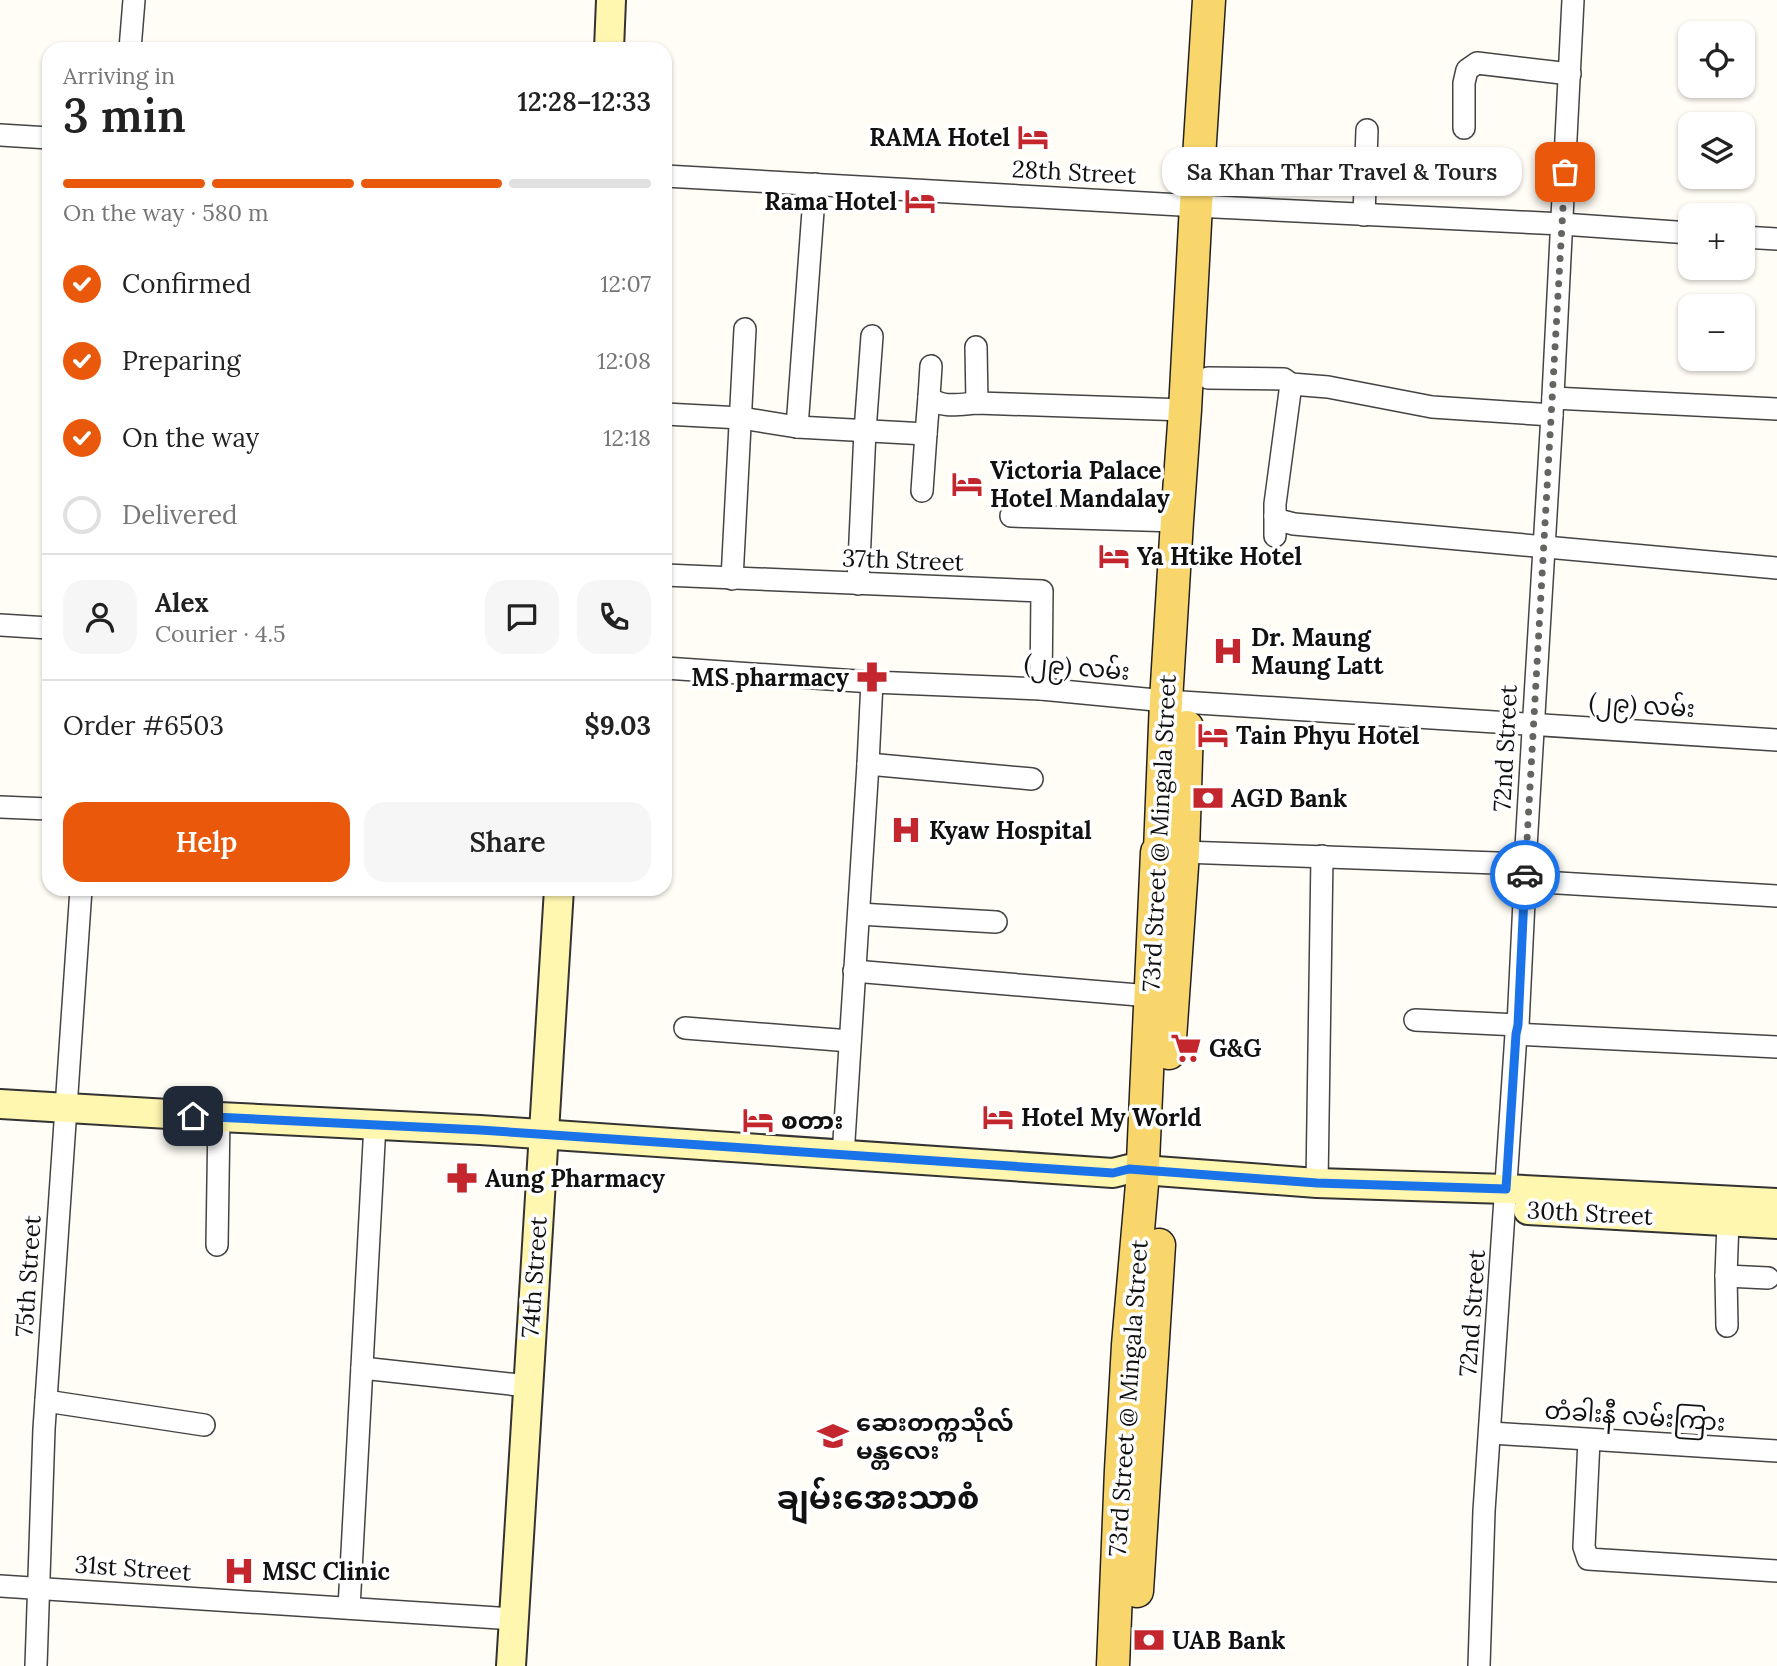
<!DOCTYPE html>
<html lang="en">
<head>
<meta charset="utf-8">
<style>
	:root { --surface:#fff; --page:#f6f6f6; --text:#222; --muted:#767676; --line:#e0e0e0; --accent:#ea580c }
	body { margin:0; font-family:Lora,"Noto Sans Myanmar",serif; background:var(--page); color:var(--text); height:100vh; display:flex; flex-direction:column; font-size:26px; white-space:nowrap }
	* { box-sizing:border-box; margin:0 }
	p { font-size:23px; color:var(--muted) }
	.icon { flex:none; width:38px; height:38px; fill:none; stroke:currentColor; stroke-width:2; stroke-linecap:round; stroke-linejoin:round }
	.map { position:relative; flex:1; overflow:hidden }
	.sheet { position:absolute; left:42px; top:42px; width:630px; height:854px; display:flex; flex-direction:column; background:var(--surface); border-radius:21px; box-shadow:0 2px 5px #0004 }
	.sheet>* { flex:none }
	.tools { position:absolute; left:1678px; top:21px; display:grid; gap:14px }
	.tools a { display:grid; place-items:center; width:77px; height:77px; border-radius:14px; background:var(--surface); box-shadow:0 2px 5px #0004; font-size:35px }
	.pin { position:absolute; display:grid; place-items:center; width:60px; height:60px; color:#fff; margin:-30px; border-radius:14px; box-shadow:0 4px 10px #0006 }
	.courier { position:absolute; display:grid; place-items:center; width:70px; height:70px; margin:-35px; border:5px solid #1a73e8; border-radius:50%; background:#fff; color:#222; box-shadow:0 2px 9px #0007 }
	.bubble { position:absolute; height:49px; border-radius:21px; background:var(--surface); box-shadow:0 2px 5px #0004; font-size:23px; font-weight:600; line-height:49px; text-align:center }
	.summary em { font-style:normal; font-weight:600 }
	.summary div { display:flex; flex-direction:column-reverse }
	.summary { display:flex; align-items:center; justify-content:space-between; height:119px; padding:0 21px }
	h1 { font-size:46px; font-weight:600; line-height:52px }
	.bar { display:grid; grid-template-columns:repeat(4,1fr); gap:10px 7px; align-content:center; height:84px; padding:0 21px }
	.bar i { height:9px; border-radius:5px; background:var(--line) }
	.bar .active { background:var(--accent) }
	.bar p { grid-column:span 4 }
	.line { display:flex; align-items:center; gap:18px; padding:0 21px; border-top:2px solid var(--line) }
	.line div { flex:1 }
	.round { display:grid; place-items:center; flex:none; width:74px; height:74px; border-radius:21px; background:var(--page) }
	ol { padding:0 21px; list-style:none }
	li { display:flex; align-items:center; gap:21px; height:77px }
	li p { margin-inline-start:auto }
	li .icon { padding:7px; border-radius:50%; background:var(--accent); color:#fff; stroke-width:4 }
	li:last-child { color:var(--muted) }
	li i { width:38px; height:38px; border:4px solid var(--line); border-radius:50% }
	.primary-button { display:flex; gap:14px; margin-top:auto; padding:14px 21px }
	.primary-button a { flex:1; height:80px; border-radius:21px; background:var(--accent); color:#fff; font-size:28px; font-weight:600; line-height:80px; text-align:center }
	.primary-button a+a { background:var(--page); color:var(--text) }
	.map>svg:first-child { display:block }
</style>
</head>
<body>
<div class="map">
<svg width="1777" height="1666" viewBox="0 0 1777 1666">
	<rect width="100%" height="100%" fill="#fffdf5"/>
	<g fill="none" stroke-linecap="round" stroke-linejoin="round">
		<g stroke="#444" stroke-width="24">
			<g id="street">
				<path d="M130 49 134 0"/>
				<path d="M1464 128V83L1467 70 1477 63 1570 74"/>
				<path d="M0 135 49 138"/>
				<path d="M665 176 1216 207 1562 224 1690 233"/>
				<path d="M1364 215 1367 130"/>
				<path d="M1743 237 1777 239"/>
				<path d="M976 347 977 403"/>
				<path d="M931 366 929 397C941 409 961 404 977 403L1185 410"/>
				<path d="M1208 378 1284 379 1291 384 1328 387 1432 407 1552 415"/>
				<path d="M1553 398 1777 409"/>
				<path d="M665 414 741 418 797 427 926 434 929 397"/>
				<path d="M797 427 815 184"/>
				<path d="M922 491 926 434"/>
				<path d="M1011 516 1177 521"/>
				<path d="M1275 516 1282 521 1294 524 1777 568"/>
				<path d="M1275 536V504L1291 384"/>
				<path d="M665 575 1042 591 1041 689"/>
				<path d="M732 579 745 329"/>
				<path d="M858 584 865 431 872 336"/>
				<path d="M0 625 49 628"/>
				<path d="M665 668 872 682 1041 689 1166 701 1777 740"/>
				<path d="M868 764 1032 779"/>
				<path d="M0 807 49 809"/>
				<path d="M1183 852 1525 864"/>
				<path d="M1525 881 1777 896"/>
				<path d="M859 914 996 922"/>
				<path d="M854 971 1150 996"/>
				<path d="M1415 1020 1518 1025"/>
				<path d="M685 1028 850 1041"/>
				<path d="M1516 1034 1777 1047"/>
				<path d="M843 1156 868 764 872 682"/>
				<path d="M1317 1183 1322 856"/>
				<path d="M217 1245 219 1117"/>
				<path d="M1726 1276 1768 1278"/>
				<path d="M1727 1326 1726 1276 1728 1221"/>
				<path d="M362 1368 528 1386"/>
				<path d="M46 1401 204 1425"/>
				<path d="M1491 1433 1777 1451"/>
				<path d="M1589 1440 1584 1547 1588 1559 1777 1571"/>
				<path d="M0 1586 514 1619"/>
				<path d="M349 1608 375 1124"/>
				<path d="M36 1666 44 1429 81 889"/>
				<path d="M1479 1666 1484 1511 1516 1034 1518 1025 1525 881V864L1552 415 1573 0"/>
			</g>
		</g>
		<g stroke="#333" stroke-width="32">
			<g id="secondary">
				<path d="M609 49 611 0"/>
				<path d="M0 1104 219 1117 480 1130 1113 1173 1129 1169 1317 1183 1506 1189 1777 1203"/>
				<path d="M1528 1210 1777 1224"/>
				<path d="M511 1666 559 889"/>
			</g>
		</g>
		<g stroke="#222" stroke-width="35">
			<g id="primary">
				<path d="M1169 1053 1183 852 1187 727"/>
				<path d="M1137 1591 1159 1245"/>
				<path d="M1113 1666 1121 1470 1128 1345 1142 1184 1157 852 1160 851 1166 701 1177 521 1185 410 1196 205 1209 0"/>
			</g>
		</g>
		<use href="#street" stroke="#fff" stroke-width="21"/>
		<use href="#secondary" stroke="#fff6b0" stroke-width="28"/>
		<use href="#primary" stroke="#f9d66b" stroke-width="32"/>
	</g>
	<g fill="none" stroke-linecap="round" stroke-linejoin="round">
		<path stroke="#646461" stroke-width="7" stroke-dasharray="0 12.6" d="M1525 875 1565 172"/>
		<path stroke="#1a73e8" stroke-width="9" d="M193 1116 480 1130 1113 1173 1129 1169 1317 1183 1506 1189 1516 1034 1518 1025 1525 875"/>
	</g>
	<defs>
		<g id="hotel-bare" transform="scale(2.415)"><path d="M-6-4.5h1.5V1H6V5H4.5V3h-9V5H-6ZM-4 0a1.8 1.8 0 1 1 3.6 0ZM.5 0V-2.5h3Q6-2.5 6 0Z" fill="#c4262e" stroke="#fff" stroke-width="2.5" paint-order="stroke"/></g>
		<g id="hospital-bare" transform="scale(2.415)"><path d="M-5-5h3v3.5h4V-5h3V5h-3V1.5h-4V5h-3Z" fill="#c4262e" stroke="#fff" stroke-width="2.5" paint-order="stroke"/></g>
		<g id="pharmacy-bare" transform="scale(2.415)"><path d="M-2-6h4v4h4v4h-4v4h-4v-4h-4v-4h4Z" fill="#c4262e" stroke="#fff" stroke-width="2.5" paint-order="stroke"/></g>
		<g id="bank-bare" transform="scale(2.415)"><path d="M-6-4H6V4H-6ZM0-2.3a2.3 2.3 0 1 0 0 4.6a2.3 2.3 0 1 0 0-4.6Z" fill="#c4262e" stroke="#fff" stroke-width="2.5" paint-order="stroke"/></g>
		<g id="supermarket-bare" transform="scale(2.415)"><path d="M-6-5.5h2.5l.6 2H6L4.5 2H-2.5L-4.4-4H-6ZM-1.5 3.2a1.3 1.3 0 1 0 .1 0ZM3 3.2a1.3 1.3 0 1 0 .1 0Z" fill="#c4262e" stroke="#fff" stroke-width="2.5" paint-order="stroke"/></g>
		<g id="university-bare" transform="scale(2.415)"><path d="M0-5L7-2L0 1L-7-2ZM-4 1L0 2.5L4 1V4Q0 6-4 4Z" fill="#c4262e" stroke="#fff" stroke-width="2.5" paint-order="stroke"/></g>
	</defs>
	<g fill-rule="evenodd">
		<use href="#hotel-bare" x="1033" y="137"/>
		<use href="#hotel-bare" x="920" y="201"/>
		<use href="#hotel-bare" x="967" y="484"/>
		<use href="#hotel-bare" x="1114" y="556"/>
		<use href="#hospital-bare" x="1228" y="651"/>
		<use href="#pharmacy-bare" x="872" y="677"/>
		<use href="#hotel-bare" x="1213" y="735"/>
		<use href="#bank-bare" x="1208" y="798"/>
		<use href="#hospital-bare" x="906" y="830"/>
		<use href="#supermarket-bare" x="1186" y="1048"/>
		<use href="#hotel-bare" x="998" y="1117"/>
		<use href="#hotel-bare" x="758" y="1120"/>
		<use href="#pharmacy-bare" x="462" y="1178"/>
		<use href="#university-bare" x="833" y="1436"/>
		<use href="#hospital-bare" x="239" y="1571"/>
		<use href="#bank-bare" x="1149" y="1640"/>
	</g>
	<g text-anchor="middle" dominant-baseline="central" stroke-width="7" stroke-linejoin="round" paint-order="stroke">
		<g font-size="24" font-weight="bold" fill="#111" stroke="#fff" text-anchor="start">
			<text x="1010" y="137" text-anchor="end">RAMA Hotel</text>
			<text x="897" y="201" text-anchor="end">Rama Hotel</text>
			<text x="990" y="470">Victoria Palace<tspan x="990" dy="28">Hotel Mandalay</tspan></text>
			<text x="1137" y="556">Ya Htike Hotel</text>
			<text x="1251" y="637">Dr. Maung<tspan x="1251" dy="28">Maung Latt</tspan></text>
			<text x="849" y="677" text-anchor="end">MS pharmacy</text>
			<text x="1236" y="735">Tain Phyu Hotel</text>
			<text x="1231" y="798">AGD Bank</text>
			<text x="929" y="830">Kyaw Hospital</text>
			<text x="1209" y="1048">G&amp;G</text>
			<text x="1021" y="1117">Hotel My World</text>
			<text x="781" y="1120">စတား</text>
			<text x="485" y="1178">Aung Pharmacy</text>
			<text x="856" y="1422">ဆေးတက္ကသိုလ်<tspan x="856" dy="28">မန္တလေး</tspan></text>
			<text x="262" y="1571">MSC Clinic</text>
			<text x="1172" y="1640">UAB Bank</text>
		</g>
		<g font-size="24" fill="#111" stroke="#fff">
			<text transform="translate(1074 172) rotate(3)">28th Street</text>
			<text transform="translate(903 560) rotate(2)">37th Street</text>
			<text transform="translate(1077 667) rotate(5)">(၂၉) လမ်း</text>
			<text transform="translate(1642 705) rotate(4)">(၂၉) လမ်း</text>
			<text transform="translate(1505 748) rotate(-87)">72nd Street</text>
			<text transform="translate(1159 833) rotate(-87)">73rd Street @ Mingala Street</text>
			<text transform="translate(1590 1213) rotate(3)">30th Street</text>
			<text transform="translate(28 1276) rotate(-86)">75th Street</text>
			<text transform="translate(534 1277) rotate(-86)">74th Street</text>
			<text transform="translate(1472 1313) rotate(-86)">72nd Street</text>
			<text transform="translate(1128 1398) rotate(-86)">73rd Street @ Mingala Street</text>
			<text transform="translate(1635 1416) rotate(4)">တံခါးနီ လမ်းကြား</text>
			<text transform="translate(133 1568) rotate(4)">31st Street</text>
		</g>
		<g font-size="32" font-weight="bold" fill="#111" stroke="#fff">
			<text x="878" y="1497">ချမ်းအေးသာစံ</text>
		</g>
	</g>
</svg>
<div class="tools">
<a><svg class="icon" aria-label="locate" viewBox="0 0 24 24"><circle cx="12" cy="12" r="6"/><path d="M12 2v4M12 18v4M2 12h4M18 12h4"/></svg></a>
<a><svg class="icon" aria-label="layers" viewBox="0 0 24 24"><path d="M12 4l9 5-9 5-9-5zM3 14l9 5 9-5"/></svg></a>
<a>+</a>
<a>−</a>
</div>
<div class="pin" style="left:1565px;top:172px;background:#ea580c"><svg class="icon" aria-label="bag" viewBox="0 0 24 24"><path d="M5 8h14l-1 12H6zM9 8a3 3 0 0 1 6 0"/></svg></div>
<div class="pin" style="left:193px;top:1116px;background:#1f2937"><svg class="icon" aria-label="home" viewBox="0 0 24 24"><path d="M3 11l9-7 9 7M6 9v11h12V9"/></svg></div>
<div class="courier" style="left:1525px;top:875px"><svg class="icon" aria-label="car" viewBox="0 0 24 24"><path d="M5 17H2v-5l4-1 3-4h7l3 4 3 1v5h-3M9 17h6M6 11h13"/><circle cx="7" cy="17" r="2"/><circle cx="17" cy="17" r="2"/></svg></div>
<div class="bubble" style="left:1162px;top:147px;width:360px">Sa Khan Thar Travel &amp; Tours</div>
<section class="sheet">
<div class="summary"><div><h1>3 min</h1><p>Arriving in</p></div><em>12:28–12:33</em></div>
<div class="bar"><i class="active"></i><i class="active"></i><i class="active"></i><i></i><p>On the way · 580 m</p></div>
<ol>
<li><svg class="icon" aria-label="check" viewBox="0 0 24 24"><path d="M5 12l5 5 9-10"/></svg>Confirmed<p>12:07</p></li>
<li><svg class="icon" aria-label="check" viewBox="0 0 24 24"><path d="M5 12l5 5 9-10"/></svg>Preparing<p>12:08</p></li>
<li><svg class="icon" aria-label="check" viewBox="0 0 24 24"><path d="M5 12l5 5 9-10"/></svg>On the way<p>12:18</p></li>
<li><i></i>Delivered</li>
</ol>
<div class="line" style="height:126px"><a class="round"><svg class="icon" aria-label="person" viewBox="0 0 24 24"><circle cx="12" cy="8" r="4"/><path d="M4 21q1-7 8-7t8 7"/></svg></a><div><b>Alex</b><p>Courier · 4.5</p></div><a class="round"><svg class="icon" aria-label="chat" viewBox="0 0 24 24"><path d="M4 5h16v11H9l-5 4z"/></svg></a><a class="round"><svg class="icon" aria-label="phone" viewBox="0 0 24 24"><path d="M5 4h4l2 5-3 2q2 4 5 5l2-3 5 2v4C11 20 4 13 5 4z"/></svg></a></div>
<div class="line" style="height:91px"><div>Order #6503</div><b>$9.03</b></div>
<div class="primary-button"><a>Help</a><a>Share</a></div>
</section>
</div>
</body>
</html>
